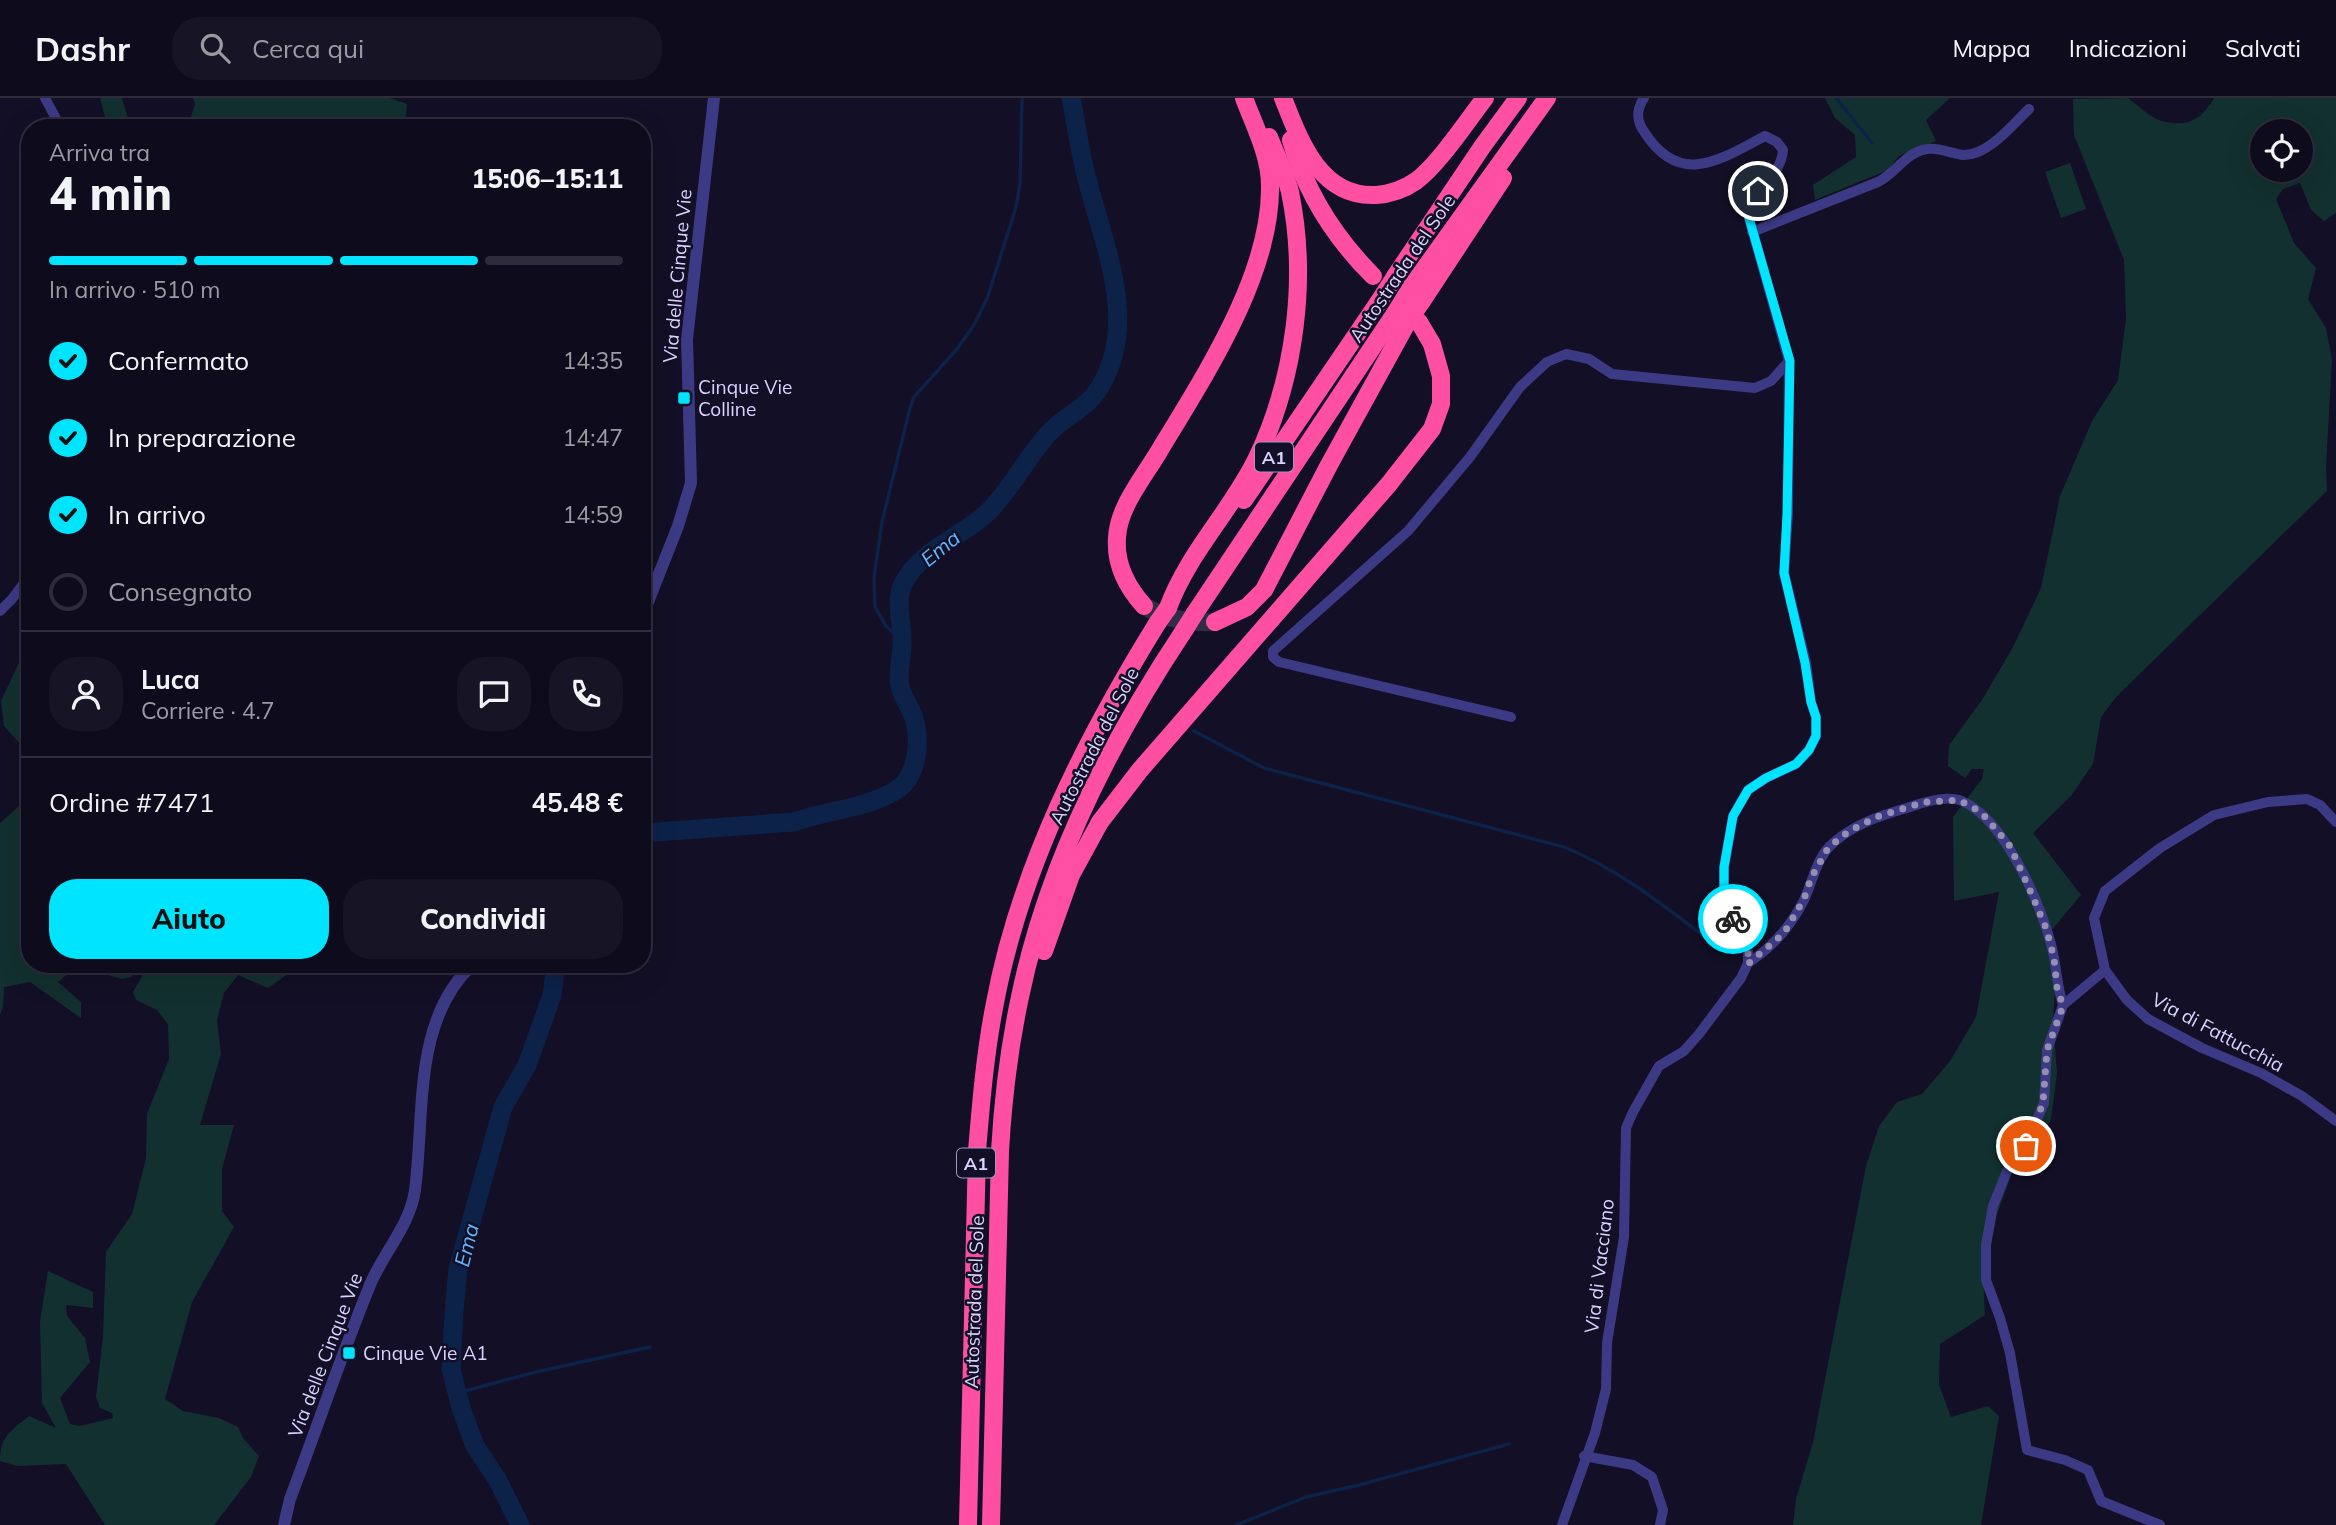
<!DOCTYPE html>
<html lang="it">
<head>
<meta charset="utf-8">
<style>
	:root { --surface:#0e0b1c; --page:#171425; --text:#f1f3f6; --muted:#9b9ba3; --line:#2e2b3b; --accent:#00e5ff }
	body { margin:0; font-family:Mulish,sans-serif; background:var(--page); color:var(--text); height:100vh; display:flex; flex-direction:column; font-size:26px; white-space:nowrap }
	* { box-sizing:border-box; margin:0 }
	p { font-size:23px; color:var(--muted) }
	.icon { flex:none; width:38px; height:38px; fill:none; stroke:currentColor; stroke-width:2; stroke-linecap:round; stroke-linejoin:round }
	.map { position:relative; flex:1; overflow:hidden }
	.sheet { position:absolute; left:21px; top:21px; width:630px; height:854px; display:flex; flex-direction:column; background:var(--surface); border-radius:28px; box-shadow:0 7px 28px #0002,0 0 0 2px var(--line) }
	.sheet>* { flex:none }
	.tools { position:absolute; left:2250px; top:21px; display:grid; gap:14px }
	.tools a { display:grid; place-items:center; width:63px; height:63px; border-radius:50%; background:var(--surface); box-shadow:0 7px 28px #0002,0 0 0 2px var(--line); font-size:35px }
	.pin { position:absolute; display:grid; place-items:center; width:60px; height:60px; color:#fff; margin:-30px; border:4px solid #fff; border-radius:50%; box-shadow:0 2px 7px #0007 }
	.courier { position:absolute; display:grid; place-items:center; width:70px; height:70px; margin:-35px; border:5px solid #00e5ff; border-radius:50%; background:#fff; color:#222; box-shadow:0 2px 9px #0007 }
	.summary em { font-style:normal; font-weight:800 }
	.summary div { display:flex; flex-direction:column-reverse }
	.summary { display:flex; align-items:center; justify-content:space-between; height:119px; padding:0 28px }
	h1 { font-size:46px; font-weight:800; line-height:52px }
	.bar { display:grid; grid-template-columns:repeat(4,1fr); gap:10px 7px; align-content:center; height:84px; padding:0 28px }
	.bar i { height:9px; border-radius:5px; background:var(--line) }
	.bar .selected { background:var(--accent) }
	.bar p { grid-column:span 4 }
	.line { display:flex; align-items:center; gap:18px; padding:0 28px; border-top:2px solid var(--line) }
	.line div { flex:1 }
	.round { display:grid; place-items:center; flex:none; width:74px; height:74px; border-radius:28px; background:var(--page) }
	ol { padding:0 28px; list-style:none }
	li { display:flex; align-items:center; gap:21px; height:77px }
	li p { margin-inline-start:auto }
	li .icon { padding:7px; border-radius:50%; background:var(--accent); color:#111; stroke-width:4 }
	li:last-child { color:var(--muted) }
	li i { width:38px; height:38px; border:4px solid var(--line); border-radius:50% }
	.action { display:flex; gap:14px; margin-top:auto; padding:14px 28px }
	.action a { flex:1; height:80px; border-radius:28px; background:var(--accent); color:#111; font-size:28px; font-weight:800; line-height:80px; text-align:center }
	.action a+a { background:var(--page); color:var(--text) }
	header { display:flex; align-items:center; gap:42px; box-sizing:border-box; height:98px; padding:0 35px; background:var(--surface); border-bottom:2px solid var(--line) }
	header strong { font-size:33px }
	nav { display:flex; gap:38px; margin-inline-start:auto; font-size:24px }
	.search { width:490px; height:63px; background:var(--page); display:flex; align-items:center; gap:18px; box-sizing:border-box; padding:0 24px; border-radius:28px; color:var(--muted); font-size:26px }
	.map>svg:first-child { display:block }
</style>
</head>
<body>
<header>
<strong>Dashr</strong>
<div class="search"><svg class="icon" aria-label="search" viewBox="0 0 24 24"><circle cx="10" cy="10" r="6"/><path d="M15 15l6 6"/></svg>Cerca qui</div>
<nav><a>Mappa</a><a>Indicazioni</a><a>Salvati</a></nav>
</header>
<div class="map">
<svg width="2336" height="1427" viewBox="0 0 2336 1427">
	<rect width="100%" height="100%" fill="#130f26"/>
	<g fill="#12302f" fill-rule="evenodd">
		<path d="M100 0H122L131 30H108Z"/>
		<path d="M193 0H390L407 6 405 30H182L180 28 191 19 195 6Z"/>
		<path d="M1825 0H1950L1926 22 1936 43 1899 58 1888 72 1815 102 1813 87 1856 59 1855 37 1835 20Z"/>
		<path d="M2128 0C2138 7 2150 20 2162 23 2188 30 2202 21 2214 0H2336V115L2324 123 2311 112 2300 85 2283 91 2276 101 2294 145 2316 170 2308 201 2326 230 2332 261 2326 368 2327 393 2117 598 2101 619 2093 666 2071 698 2033 735 2081 797 2045 840 2055 894 2053 922 2057 975 2051 1021 2035 1053 2012 1075 1982 1158 1985 1217 1940 1246 1939 1287 1951 1319 1988 1308 1999 1318 1981 1427H1793L1796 1401 1813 1344 1866 1068 1879 1028 1897 1004 1922 996 1950 963 1976 919 1999 794 1954 803 1953 719 1982 681 1984 671H1972L1965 680 1948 668 1949 647 1982 602 2013 549 2041 490 2060 398 2092 323 2118 282 2126 221 2124 162 2074 37 2073 1ZM2263 33H2301V72H2263Z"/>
		<path d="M2070 65 2086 111 2061 120 2045 74Z"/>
		<path d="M30 541V657L4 628 1 603Z"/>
		<path d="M30 659V866H131L132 879 122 881 77 868 58 884 81 904V920L30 884 4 889 3 909 0 917V725L25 703Z"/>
		<path d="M149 866H289V875L268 890 238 877 224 895 217 922 221 956 200 1027H234L222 1071V1113L234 1129 192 1204 165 1301 183 1313 219 1320 238 1329 243 1340 259 1358 251 1379 214 1427H105L66 1366 17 1368 0 1363C0 1338 11 1333 29 1318L56 1330 42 1305 40 1223 48 1173 93 1194V1210L66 1207 67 1218 85 1240 90 1264 60 1300 70 1326 80 1328 113 1320 112 1315 100 1310 96 1299 103 1238 106 1154 132 1116 146 1060 147 1016 169 961 168 926 157 912 136 902 133 894Z"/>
	</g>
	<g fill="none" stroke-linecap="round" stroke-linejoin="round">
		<g stroke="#0c2248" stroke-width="3.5">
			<path d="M1836 0 1872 45"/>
			<path d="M903 543 886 528 875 509 874 479 882 424 910 310 914 299 957 251 974 227 987 201 1016 109 1020 86 1022 0"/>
			<path d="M1194 633 1264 670 1564 749C1623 773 1672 814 1722 852"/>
			<path d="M457 1295 536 1274 650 1249"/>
			<path d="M1236 1427 1306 1399 1359 1387 1509 1346"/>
		</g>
		<g stroke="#0c2248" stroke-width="19">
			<path d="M642 735 794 724C827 712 864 711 895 693 919 679 921 641 913 617 909 607 902 598 900 588 897 575 902 559 902 545 903 527 895 506 902 488 918 452 963 439 989 413 1011 391 1026 361 1047 337 1061 320 1086 311 1098 292 1142 225 1101 142 1085 73 1079 49 1076 24 1071 0"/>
			<path d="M520 1427 497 1381 475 1348 461 1310 451 1271 454 1214 458 1171 503 1009 527 967 541 928 552 897 556 866"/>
		</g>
		<path stroke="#312d47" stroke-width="18" stroke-dasharray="18 9" stroke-linecap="butt" d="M1144 508C1166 521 1189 525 1215 524"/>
		<g stroke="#3d3a85" stroke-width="10">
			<path d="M45 0 61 30"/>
			<path d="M1752 134 1878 84C1896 75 1906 54 1927 51 1938 49 1953 56 1964 57 1989 57 2013 26 2029 11"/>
			<path d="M0 513 12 501 30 477"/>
			<path d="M1511 619 1279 564 1273 559V553L1408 433 1470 359 1520 289 1547 264 1566 256 1589 261 1612 276 1755 290 1771 283 1789 263"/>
			<path d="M2336 724 2320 707 2307 701 2268 704 2214 717 2160 750 2105 793 2094 820 2105 872 2127 902 2148 921 2202 950 2261 975 2302 998 2336 1023"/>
			<path d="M1748 865C1773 849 1791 828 1804 802 1812 785 1816 763 1829 749 1850 727 1882 717 1910 709 1924 704 1948 697 1962 703 2006 722 2046 815 2054 860 2057 877 2058 891 2063 907"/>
			<path d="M2105 872 2063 907 2047 952 2044 1005 2026 1048 2007 1073 1993 1108 1986 1147V1182L2000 1220 2010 1255 2027 1352 2065 1362 2088 1372 2101 1403 2160 1427"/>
			<path d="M1584 1358 1633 1367 1652 1379 1663 1412 1660 1427"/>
			<path d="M1562 1427 1595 1335 1606 1291 1607 1245 1624 1139 1626 1030 1633 1014 1659 968 1684 953 1699 936 1741 880 1748 865V854L1724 803V770L1733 718 1748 692 1766 680 1796 666 1809 652 1816 638V619L1811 604 1806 565 1784 475 1788 416 1789 263 1749 120C1749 90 1781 81 1783 52L1777 44 1765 38C1720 62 1680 89 1645 35 1636 23 1636 12 1644 0"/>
		</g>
		<g stroke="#3d3a85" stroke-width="12">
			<path d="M642 519 678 428 691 385 687 241 714 0"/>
			<path d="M284 1427 290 1401C317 1330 341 1258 370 1187 383 1155 410 1128 415 1092 425 1017 412 922 473 866"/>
		</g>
		<g stroke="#ff4fa3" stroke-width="18">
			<path d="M1283 0C1300 43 1320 100 1376 97 1391 96 1403 92 1416 83 1438 67 1467 23 1485 0"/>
			<path d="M1291 42C1306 95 1334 139 1373 178"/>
			<path d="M1396 177 1482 49 1518 0"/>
			<path d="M1412 188 1547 0"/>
			<path d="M1422 203 1503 80"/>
			<path d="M1244 402 1378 205"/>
			<path d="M1144 508C1127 489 1115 467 1117 440 1118 410 1143 380 1158 355 1203 280 1272 177 1270 87 1270 57 1254 27 1244 0"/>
			<path d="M1168 510C1188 455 1232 412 1257 360 1295 280 1308 181 1290 94 1286 76 1276 57 1269 39"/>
			<path d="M1195 515 1396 214"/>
			<path d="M1215 524 1247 509 1264 492 1329 367 1407 225"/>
			<path d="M1044 853 1071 777 1100 724 1140 672 1389 386 1432 331 1441 306V278L1432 246 1419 224"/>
			<path d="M968 1427 977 1053C981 1005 985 957 994 910 1019 772 1085 642 1158 524"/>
			<path d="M991 1427 1000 1053C1003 1001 1009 950 1020 899 1047 767 1111 642 1185 531"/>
		</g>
		<g stroke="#ff4fa3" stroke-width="18">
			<path d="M1378 205 1396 177"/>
			<path d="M1396 214 1412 188"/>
			<path d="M1407 225 1422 203"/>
			<path d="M1158 524 1168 510"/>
			<path d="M1185 531 1195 515"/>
		</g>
	</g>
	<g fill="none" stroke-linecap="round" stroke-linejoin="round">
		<path stroke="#948fb3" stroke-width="7" stroke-dasharray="0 12.6" d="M1733 821 1748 854V866L1784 835 1804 801 1811 780 1828 750 1849 733 1879 718 1925 704 1959 702 1981 714 2010 748 2029 790 2046 830 2054 860 2057 890 2063 908 2047 952 2043 1005 2026 1048"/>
		<path stroke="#00e5ff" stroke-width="9" d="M1733 821 1724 803V769L1733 718 1748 692 1766 680 1796 666 1809 652 1816 638V619L1811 604 1805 565 1784 475 1787 416 1790 263 1749 120V107L1758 93"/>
	</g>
	<g fill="#00e5ff" stroke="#130f26" stroke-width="2.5">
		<rect x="677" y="293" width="14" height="14" rx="3.5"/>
		<rect x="342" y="1248" width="14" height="14" rx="3.5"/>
	</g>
	<g text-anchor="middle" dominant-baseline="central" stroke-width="5" stroke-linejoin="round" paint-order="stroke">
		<g fill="#130f26" stroke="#9e99be" stroke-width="2">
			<rect x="1255" y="344.5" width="38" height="29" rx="5"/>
			<rect x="957" y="1050.5" width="38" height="29" rx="5"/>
		</g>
		<g font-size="18" font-weight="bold" fill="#d9d4ff">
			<text x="1274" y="359">A1</text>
			<text x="976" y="1065">A1</text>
		</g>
		<g font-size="19" fill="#d9d4ff" stroke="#130f26">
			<text transform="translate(1402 170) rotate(-56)">Autostrada del Sole</text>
			<text transform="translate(677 178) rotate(-85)">Via delle Cinque Vie</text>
			<text transform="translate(1094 648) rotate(-63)">Autostrada del Sole</text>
			<text transform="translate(2218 934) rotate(28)">Via di Fattucchia</text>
			<text transform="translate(1599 1168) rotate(-83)">Via di Vacciano</text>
			<text transform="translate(974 1204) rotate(-88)">Autostrada del Sole</text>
			<text transform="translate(325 1257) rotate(-69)">Via delle Cinque Vie</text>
		</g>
		<g font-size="19" fill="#d9d4ff" stroke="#130f26" text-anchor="start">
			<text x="698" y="289">Cinque Vie<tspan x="698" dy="22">Colline</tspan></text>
			<text x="363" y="1255">Cinque Vie A1</text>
		</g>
		<g font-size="21" font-style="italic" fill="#62b6ff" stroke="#130f26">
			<text transform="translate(940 450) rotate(-39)">Ema</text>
			<text transform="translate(466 1147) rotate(-76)">Ema</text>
		</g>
	</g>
</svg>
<div class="tools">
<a><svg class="icon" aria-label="locate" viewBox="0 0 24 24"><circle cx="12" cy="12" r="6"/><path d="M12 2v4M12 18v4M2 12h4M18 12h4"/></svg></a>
</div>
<div class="pin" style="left:2026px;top:1048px;background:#ea580c"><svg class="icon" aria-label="bag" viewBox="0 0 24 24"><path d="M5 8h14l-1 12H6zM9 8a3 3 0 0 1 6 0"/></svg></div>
<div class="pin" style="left:1758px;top:93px;background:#1f2937"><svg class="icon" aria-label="home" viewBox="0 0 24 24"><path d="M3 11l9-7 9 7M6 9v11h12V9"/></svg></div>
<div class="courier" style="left:1733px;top:821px"><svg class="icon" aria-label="bike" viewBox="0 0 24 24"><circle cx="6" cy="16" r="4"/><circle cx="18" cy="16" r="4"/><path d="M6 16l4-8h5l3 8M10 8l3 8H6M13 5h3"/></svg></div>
<section class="sheet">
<div class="summary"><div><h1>4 min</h1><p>Arriva tra</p></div><em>15:06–15:11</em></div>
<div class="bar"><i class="selected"></i><i class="selected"></i><i class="selected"></i><i></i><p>In arrivo · 510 m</p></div>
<ol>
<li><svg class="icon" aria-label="check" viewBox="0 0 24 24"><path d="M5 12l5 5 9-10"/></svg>Confermato<p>14:35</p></li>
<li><svg class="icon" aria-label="check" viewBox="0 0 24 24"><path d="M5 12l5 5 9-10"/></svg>In preparazione<p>14:47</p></li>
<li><svg class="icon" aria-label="check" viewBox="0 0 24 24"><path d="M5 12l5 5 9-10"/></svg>In arrivo<p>14:59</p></li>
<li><i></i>Consegnato</li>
</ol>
<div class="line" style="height:126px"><a class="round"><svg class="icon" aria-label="person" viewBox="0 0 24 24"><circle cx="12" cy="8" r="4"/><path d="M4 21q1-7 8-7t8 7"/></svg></a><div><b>Luca</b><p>Corriere · 4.7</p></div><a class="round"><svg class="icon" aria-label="chat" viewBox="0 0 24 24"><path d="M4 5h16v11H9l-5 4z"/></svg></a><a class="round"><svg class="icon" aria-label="phone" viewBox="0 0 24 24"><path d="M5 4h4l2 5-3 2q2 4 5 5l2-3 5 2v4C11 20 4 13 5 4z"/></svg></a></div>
<div class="line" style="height:91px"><div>Ordine #7471</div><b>45.48 €</b></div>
<div class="action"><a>Aiuto</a><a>Condividi</a></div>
</section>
</div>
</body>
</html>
